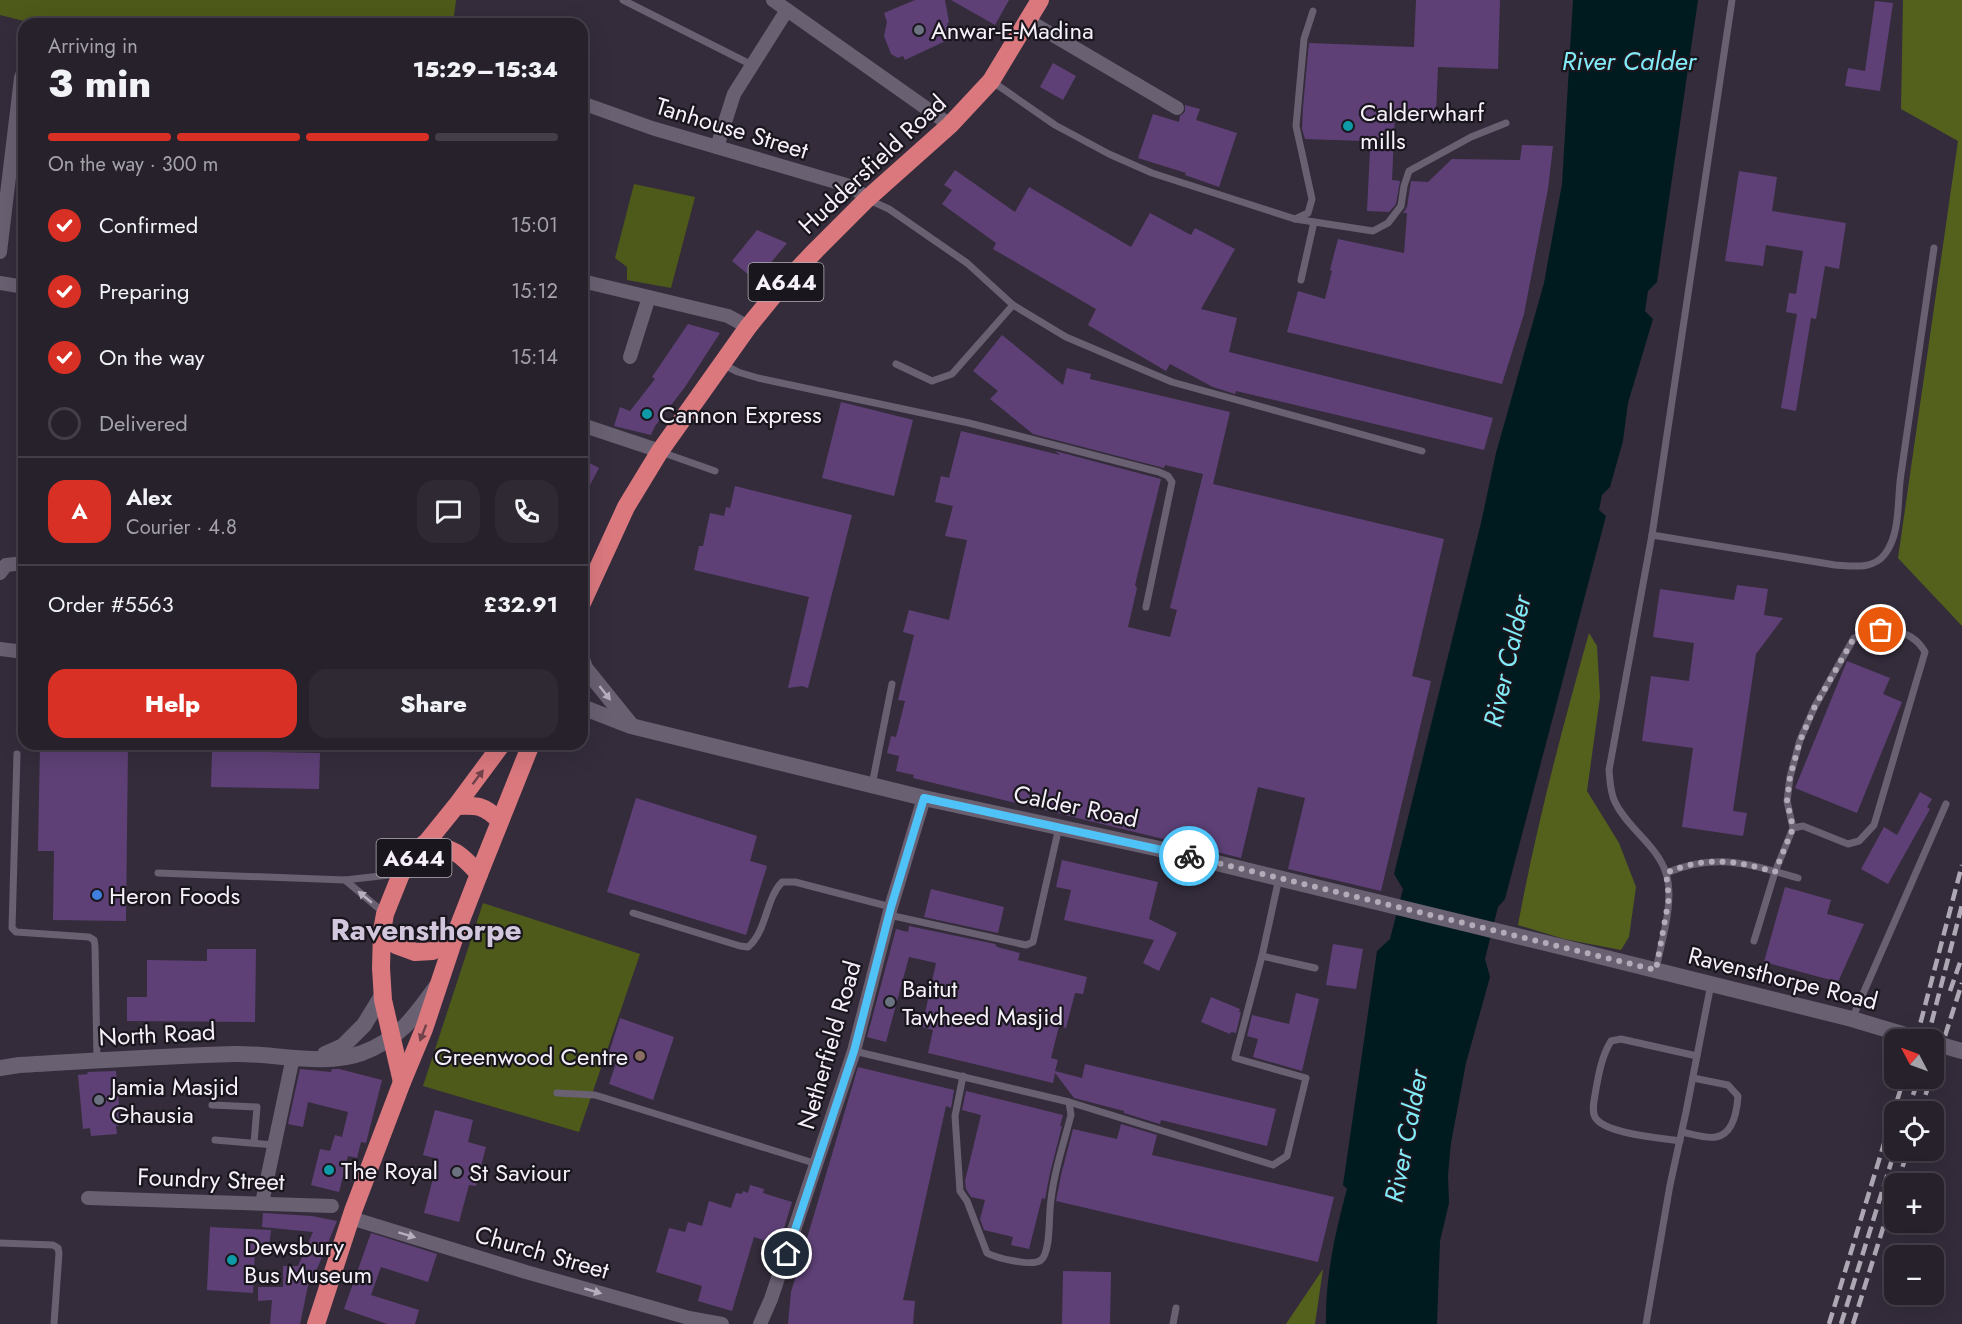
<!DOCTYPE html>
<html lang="en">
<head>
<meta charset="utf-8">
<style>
	:root { --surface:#27212c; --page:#2f2934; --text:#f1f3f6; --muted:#a4a3a9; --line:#433e48; --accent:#d93025 }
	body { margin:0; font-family:Jost,sans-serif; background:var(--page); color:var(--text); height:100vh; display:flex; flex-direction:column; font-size:22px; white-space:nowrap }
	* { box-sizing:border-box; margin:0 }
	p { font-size:20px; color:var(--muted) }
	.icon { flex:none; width:33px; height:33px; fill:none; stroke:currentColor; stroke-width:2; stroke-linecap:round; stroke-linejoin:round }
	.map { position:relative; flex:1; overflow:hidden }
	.drawer { position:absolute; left:18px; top:18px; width:570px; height:732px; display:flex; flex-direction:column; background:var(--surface); border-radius:18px; box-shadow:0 6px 24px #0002,0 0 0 2px var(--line) }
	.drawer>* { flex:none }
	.needle { width:39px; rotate:311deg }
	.buttons { position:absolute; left:1884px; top:1029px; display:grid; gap:12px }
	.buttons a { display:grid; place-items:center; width:60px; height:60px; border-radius:12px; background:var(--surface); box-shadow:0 6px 24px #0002,0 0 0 2px var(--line); font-size:30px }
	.pin { position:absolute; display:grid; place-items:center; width:51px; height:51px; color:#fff; margin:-26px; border:3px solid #fff; border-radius:50%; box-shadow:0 2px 6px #0007 }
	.courier { position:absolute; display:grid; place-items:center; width:60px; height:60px; margin:-30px; border:4px solid #4fc3f7; border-radius:50%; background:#fff; color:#222; box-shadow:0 2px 8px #0007 }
	.overview em { font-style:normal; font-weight:800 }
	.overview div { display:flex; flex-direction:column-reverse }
	.overview { display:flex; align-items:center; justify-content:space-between; height:102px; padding:0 30px }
	h1 { font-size:39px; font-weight:800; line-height:45px }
	.bar { display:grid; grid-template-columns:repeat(4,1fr); gap:9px 6px; align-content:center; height:72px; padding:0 30px }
	.bar i { height:8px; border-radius:4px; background:var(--line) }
	.bar .active { background:var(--accent) }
	.bar p { grid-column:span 4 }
	.line { display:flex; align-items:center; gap:15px; padding:0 30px; border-top:2px solid var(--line) }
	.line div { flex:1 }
	.round { display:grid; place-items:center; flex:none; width:63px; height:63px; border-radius:18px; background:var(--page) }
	ol { padding:0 30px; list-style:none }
	li { display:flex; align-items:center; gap:18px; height:66px }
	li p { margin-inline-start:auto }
	li .icon { padding:6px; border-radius:50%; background:var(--accent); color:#fff; stroke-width:4 }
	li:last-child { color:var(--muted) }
	li i { width:33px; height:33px; border:3px solid var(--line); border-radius:50% }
	.cta { display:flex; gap:12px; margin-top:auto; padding:12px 30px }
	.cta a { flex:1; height:69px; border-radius:18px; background:var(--accent); color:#fff; font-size:24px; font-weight:800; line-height:69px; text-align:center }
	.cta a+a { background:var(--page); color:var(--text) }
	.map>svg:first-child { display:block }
</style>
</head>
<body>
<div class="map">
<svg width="1962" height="1324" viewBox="0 0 1962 1324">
	<rect width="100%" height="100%" fill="#342c3b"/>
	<g fill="#4e5a19">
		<path d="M0 0H456L453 24H36L0 15Z"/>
		<path d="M634 184 695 197 671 288 627 280V267L615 258Z"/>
		<path d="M483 903 640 954 579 1132 423 1086Z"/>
	</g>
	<g fill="#54611c">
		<path d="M1903 0H1962V626L1898 558 1958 141 1901 109Z"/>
		<path d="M1589 633 1597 646 1600 697 1587 791 1619 843 1636 887 1629 937 1621 950 1564 939 1518 925C1536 827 1562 729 1589 633Z"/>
		<path d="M1323 1269 1315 1324H1286Z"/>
	</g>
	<path fill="#001b1f" d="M1573 0H1698L1657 282 1648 291 1645 311 1653 319 1628 403 1623 441 1610 487 1602 495 1599 510 1606 516 1505 899 1498 907 1485 959 1490 977 1466 1063 1451 1143 1448 1175 1449 1203 1440 1241 1437 1324H1326C1325 1279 1335 1233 1347 1189L1343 1185 1377 951 1390 939 1403 889 1394 874 1481 523 1496 453 1544 283 1562 184Z"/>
	<g fill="#5e4076">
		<path d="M915 0H945L949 22 947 24 954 37 905 60 903 56 898 58 891 54 884 36 887 22 884 13Z"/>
		<path d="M951 0H1009L995 25Z"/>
		<path d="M1416 0H1500L1498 69 1438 67 1436 113 1395 111 1392 180 1400 181 1396 204 1389 212 1367 211 1370 150H1362V141L1305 139 1302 129 1303 107 1309 43 1414 47Z"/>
		<path d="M1875 1 1893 3 1880 91 1845 86 1848 68 1865 71Z"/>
		<path d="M1053 63 1076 76 1063 100 1040 87Z"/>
		<path d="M1185 105 1200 109 1196 120 1237 133 1219 187 1185 175 1186 173 1138 158 1153 114 1179 122 1180 116 1185 112Z"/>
		<path d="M1522 145 1553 146 1548 189 1524 314 1502 384 1287 332 1298 291 1325 299 1332 271 1330 270 1338 239 1404 253 1407 213H1403L1407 207 1411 181 1428 182 1452 159 1520 160Z"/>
		<path d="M955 170 1015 212 1029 187 1131 247 1150 213 1191 235 1195 228 1235 249 1201 309 1237 318 1229 352 1493 418 1484 450 1236 391 1235 394 1213 387 1170 364 1166 371 1088 325 1096 309 993 249 996 243 942 204 952 190 944 185Z"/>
		<path d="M1739 171 1777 177 1772 211 1846 223 1839 269 1825 266 1816 319 1811 318 1796 411 1781 408 1797 314 1786 312 1789 293 1796 294 1803 251 1766 245 1763 266 1725 261Z"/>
		<path d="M757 230 787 243 756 281 732 261Z"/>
		<path d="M688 324 720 333 685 387 655 426 651 435 614 426 620 407 630 411 655 379 652 377Z"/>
		<path d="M1002 335 1063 385 1067 368 1091 374 1090 379 1230 412 1213 484 1444 539 1412 676 1431 681 1381 891 1288 869 1305 798 1258 787 1241 858 913 778 914 775 896 771 899 756 887 753 891 736 896 737 905 701 898 700 914 635 903 632 909 610 949 620 967 540 945 536 953 506 935 502 941 476 949 478 961 431 1060 455 1055 451 1161 479 1135 585 1137 588 1128 627 1170 637 1177 610 1170 608 1203 474 1165 465 1164 468 1033 434 990 399 998 391 973 371Z"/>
		<path d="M841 402 913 420 894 496 822 478Z"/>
		<path d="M582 459 599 468 582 500Z"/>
		<path d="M735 486 852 515 808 688 802 686 788 688 809 597 694 570 699 546H703L710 513 724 516 726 507 730 508Z"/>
		<path d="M1737 585 1768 589 1764 615 1783 618 1756 654 1733 811 1747 813 1743 836 1682 827 1693 748 1642 741 1651 676 1689 681 1694 643 1653 637 1660 589 1734 600Z"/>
		<path d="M1847 661 1890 678 1883 694 1902 702 1857 813 1795 788Z"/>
		<path d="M40 744H128L126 921 53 920 54 851H38Z"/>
		<path d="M212 751 320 753 319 789 211 787Z"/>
		<path d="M1920 792 1932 799 1927 807 1930 809 1888 884 1861 869 1884 827 1897 835Z"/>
		<path d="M636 798 757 836 750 861 767 866 746 935 607 892Z"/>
		<path d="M1062 860 1158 882 1149 919 1177 933 1159 971 1143 963 1154 940 1064 920 1071 890 1056 887Z"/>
		<path d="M1785 887 1831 900 1827 914 1864 924 1838 982 1764 962Z"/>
		<path d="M931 889 1004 907 998 933 924 917Z"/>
		<path d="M909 926 995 944 997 947 1020 953 1018 960 1087 977 1083 994 1075 993 1066 1028 1059 1026 1051 1058 1058 1060 1055 1071 1082 1078 1085 1064 1276 1109 1267 1146 1161 1120 1160 1124 1124 1113V1111L1074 1098 1055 1073 1053 1083 928 1053 933 1030 922 1027 936 963 909 957 886 1042 867 1037 896 929 908 932Z"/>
		<path d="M1333 944 1363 949 1356 989 1326 985Z"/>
		<path d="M207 949H256L255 1022 127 1021V997H147V960L207 961Z"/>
		<path d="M1296 993 1319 999 1302 1071 1253 1057 1258 1039 1247 1036 1252 1015 1289 1024Z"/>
		<path d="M1211 997 1240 1009 1239 1012H1241L1236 1033 1231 1032 1230 1034 1201 1022Z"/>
		<path d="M620 1018 674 1037 653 1100 609 1084 616 1063 607 1059Z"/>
		<path d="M858 1067 954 1090 951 1108 946 1106 903 1300 915 1301 913 1324H788L791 1292Z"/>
		<path d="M300 1069 331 1072 332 1069H339L382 1080 366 1143 361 1142 357 1158 348 1156 339 1192 311 1185 320 1149 330 1151 335 1135 342 1137 348 1112 308 1102 303 1127 288 1124Z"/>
		<path d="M116 1071 121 1125 116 1126 117 1134 91 1136 90 1128 83 1129 78 1075 88 1074 87 1072Z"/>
		<path d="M966 1091 1063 1115 1060 1126H1062L1050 1173 1045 1199 1042 1198 1029 1249 1011 1245 1013 1237 984 1230 980 1219 985 1200 971 1197 966 1189 965 1181 981 1115 962 1110Z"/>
		<path d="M435 1110 473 1120 468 1142 486 1147 476 1186 469 1185 459 1222 424 1213 438 1159 423 1155Z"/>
		<path d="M1121 1124 1157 1135 1152 1155 1334 1197 1318 1262 1056 1201 1061 1175 1073 1129 1117 1139Z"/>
		<path d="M750 1185 764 1189 763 1193 792 1202 779 1245 754 1237 732 1311 698 1301 702 1286 656 1272 669 1228 685 1232 688 1222 702 1226 709 1201 731 1208 736 1193 742 1194 743 1191 748 1193Z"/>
		<path d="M263 1213 312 1216 337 1221 312 1281H309L300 1324H270L272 1300 258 1301V1287H283V1266H298L313 1232 262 1227Z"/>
		<path d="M210 1227 271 1230 269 1247 255 1246 253 1293 207 1290Z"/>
		<path d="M371 1233 437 1254 428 1282 381 1267 371 1295 419 1310 415 1324H387L344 1309Z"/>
		<path d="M1063 1271 1111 1272 1110 1324H1062Z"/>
	</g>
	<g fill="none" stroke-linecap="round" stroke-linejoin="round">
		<g stroke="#696072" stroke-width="7">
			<path d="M623 0 752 65"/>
			<path d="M993 82 1055 125 1109 154 1152 173 1295 219 1308 213 1312 199 1296 126 1304 39 1313 11"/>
			<path d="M869 200 889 209 967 263 1013 305 1066 337 1172 382 1422 451"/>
			<path d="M1295 219 1373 231 1388 223 1401 206 1404 186 1409 171 1471 137 1506 123"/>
			<path d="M1301 280 1314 222"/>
			<path d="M722 364 738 372 758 378 969 423 1159 472 1168 476 1172 482 1146 607"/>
			<path d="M896 364 932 381 952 374 1013 305"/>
			<path d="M661 452 715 471"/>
			<path d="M1652 535 1835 565C1853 566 1873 570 1885 554 1901 533 1897 499 1901 474 1912 398 1923 323 1934 248"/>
			<path d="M17 754 12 928 16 932 89 937 94 940 95 946 97 1061"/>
			<path d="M872 785 892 684"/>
			<path d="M158 873 345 880 398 874"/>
			<path d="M1666 873C1716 852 1749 864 1798 878"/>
			<path d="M345 880 383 912"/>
			<path d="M633 913 740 946 748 947C767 931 765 900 782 882H795L891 907"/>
			<path d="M889 915 1026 945 1033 942 1059 827"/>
			<path d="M1754 941 1775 872 1793 828 1803 826 1848 844 1859 841 1874 825 1925 652C1909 624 1880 630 1854 638L1815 706 1800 740 1790 777 1787 801 1793 828"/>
			<path d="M1262 956 1315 968"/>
			<path d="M1656 970C1661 942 1675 901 1666 873 1657 845 1627 828 1615 802 1610 792 1610 780 1609 770L1652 535 1732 0"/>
			<path d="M1852 1019 1946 804"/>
			<path d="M854 1051 1069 1102 1071 1115C1063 1146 1052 1178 1050 1210 1049 1222 1050 1253 1041 1260 1033 1267 996 1258 987 1253L967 1201 960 1191 955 1116 963 1076"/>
			<path d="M557 1093 595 1095 817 1164"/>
			<path d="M1069 1102 1273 1165 1287 1156 1306 1078 1235 1058 1262 956 1279 878"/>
			<path d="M212 1105 257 1107 254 1143"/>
			<path d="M1682 1132C1692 1134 1706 1139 1716 1137 1733 1134 1737 1111 1738 1096L1728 1085 1693 1078"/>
			<path d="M215 1140 274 1145"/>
			<path d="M1680 1141C1662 1138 1604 1134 1595 1117 1591 1110 1595 1097 1596 1089 1599 1072 1602 1056 1611 1041L1621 1039 1697 1056"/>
			<path d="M0 1243 53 1245 58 1248 59 1253 54 1324"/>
			<path d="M1173 1324 1176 1308"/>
			<path d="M1646 1324 1670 1185 1686 1112 1711 984"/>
		</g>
		<g stroke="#696072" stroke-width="14">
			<path d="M773 0 950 125"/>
			<path d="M1029 21 1177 108"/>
			<path d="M582 103 652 128 853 187 867 199"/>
			<path d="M717 147 734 94 787 10"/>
			<path d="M0 252 21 78 24 70"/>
			<path d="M582 281 649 297 630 357"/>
			<path d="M0 283 24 287"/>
			<path d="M649 297 728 316 748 327"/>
			<path d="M582 425 660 451"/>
			<path d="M0 573 6 565 24 563"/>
			<path d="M0 649 24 652"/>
			<path d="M88 1198 332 1206"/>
			<path d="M262 1203 293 1057"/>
			<path d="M351 1218 526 1272 689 1318 722 1324"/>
			<path d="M760 1324 771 1299 854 1051 891 907 924 798"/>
		</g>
		<g stroke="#696072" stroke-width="16">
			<path d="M582 659 585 668 631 725"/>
			<path d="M582 707 631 726 924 798 1155 848 1562 947 1852 1019 1922 1040"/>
			<path d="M1934 1043 1962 1051"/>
			<path d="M325 1054 343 1046 364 1025 383 994"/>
			<path d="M0 1068 19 1065C91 1061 162 1056 234 1054 274 1053 324 1067 362 1053 399 1039 414 1018 436 987"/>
		</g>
		<g stroke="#da787e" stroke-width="18">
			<path d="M582 603 626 507 660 451 748 327 778 290 816 250 867 199 950 125 991 81 1040 0"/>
			<path d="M456 806C477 805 484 805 500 821"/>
			<path d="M424 844C454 848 459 852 479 874"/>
			<path d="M382 931 396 945 415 952 433 951 456 933"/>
			<path d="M402 1082 383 1000 381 968 382 931 385 914 401 874 456 806 502 744"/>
			<path d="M316 1324 353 1211 402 1082 424 1029 456 933 479 874 531 744"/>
		</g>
		<g stroke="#aea8b4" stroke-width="4.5" stroke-dasharray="12 6" stroke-linecap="butt">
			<path d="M1950 991 1962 957"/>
			<path d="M1916 1040 1962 865"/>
			<path d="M1927 1040 1962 905"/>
			<path d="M1934 1070 1962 983"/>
			<path d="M1907 1112 1919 1078"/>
			<path d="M1920 1112 1931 1078"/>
			<path d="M1897 1184 1908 1150"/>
			<path d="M1829 1324 1904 1078"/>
			<path d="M1841 1324 1895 1150"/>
			<path d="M1853 1324 1894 1193"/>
		</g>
	</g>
	<defs><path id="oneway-solid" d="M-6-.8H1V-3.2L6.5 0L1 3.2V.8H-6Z" transform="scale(1.5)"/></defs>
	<g fill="#b7afbd">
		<use href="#oneway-solid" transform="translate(605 693) rotate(52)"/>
		<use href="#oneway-solid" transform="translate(365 897) rotate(-140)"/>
		<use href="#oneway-solid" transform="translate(407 1235) rotate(17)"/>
		<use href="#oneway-solid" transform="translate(593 1291) rotate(16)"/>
	</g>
	<g fill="#704249">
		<use href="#oneway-solid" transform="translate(478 777) rotate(-53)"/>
		<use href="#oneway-solid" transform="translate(423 1033) rotate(111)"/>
	</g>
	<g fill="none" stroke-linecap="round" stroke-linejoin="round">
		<path stroke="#b2abb8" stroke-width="6" stroke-dasharray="0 10.8" d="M1189 856 1656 970 1669 898 1666 873C1706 856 1734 860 1775 872L1793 828 1787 801 1790 777 1800 741 1815 706 1854 638 1881 630"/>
		<path stroke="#4fc3f7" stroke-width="8" d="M787 1254 854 1051 891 907 924 798 1189 856"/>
	</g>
	<g fill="#6b7280" stroke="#1a161d" stroke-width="2">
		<circle cx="919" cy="30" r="6"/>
		<circle cx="890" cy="1002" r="6"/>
		<circle cx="99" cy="1100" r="6"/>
		<circle cx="457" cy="1172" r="6"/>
	</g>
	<g fill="#0f9aa8" stroke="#1a161d" stroke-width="2">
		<circle cx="1348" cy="126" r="6"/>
		<circle cx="647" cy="414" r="6"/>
		<circle cx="329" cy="1170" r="6"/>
		<circle cx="232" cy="1260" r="6"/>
	</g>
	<circle fill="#3f7fe0" stroke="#1a161d" stroke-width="2" cx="97" cy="895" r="6"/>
	<circle fill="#8d6e63" stroke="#1a161d" stroke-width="2" cx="640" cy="1056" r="6"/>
	<g text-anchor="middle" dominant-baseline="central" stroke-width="4.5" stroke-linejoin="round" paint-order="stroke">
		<g fill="#1a161d" stroke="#b4afb8" stroke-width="1.5">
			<rect x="748.5" y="263" width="75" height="38" rx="4.5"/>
			<rect x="376.5" y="839" width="75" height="38" rx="4.5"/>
		</g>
		<g font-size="22" font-weight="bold" fill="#f6f0fb">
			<text x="786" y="282">A644</text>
			<text x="414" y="858">A644</text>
		</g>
		<g font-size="24" fill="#f6f0fb" stroke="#1a161d" text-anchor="start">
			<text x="931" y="30">Anwar-E-Madina</text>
			<text x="1360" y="112">Calderwharf<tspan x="1360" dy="28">mills</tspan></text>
			<text x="659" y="414">Cannon Express</text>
			<text x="109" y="895">Heron Foods</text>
			<text x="902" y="988">Baitut<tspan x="902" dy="28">Tawheed Masjid</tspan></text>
			<text x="628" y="1056" text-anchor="end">Greenwood Centre</text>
			<text x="111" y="1086">Jamia Masjid<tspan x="111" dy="28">Ghausia</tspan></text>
			<text x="341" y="1170">The Royal</text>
			<text x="469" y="1172">St Saviour</text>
			<text x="244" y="1246">Dewsbury<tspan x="244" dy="28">Bus Museum</tspan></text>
		</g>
		<g font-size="24" fill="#f6f0fb" stroke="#1a161d">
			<text transform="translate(732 128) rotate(17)">Tanhouse Street</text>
			<text transform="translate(872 164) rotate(-43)">Huddersfield Road</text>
			<text transform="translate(1076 806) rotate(12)">Calder Road</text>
			<text transform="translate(1783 978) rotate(14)">Ravensthorpe Road</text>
			<text transform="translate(157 1034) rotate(-3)">North Road</text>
			<text transform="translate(829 1045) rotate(-74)">Netherfield Road</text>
			<text transform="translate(211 1179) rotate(2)">Foundry Street</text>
			<text transform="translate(542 1252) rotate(16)">Church Street</text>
		</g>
		<g font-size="26" font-style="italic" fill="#82ebf8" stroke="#1a161d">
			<text x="1629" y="61">River Calder</text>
			<text transform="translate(1507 661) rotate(-77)">River Calder</text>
			<text transform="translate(1406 1136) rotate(-79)">River Calder</text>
		</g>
		<g font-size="30" font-weight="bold" fill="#d2c7dc" stroke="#1a161d">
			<text x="426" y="929">Ravensthorpe</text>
		</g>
	</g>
</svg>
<div class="buttons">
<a><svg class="needle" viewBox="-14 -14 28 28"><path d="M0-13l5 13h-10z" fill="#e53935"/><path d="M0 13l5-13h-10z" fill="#a4a3a9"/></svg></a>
<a><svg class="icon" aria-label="locate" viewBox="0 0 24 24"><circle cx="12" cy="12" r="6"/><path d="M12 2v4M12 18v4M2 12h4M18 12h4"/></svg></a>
<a>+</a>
<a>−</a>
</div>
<div class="pin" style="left:1881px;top:630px;background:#ea580c"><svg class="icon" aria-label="bag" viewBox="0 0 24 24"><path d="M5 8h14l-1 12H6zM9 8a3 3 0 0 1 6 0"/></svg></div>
<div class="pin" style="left:787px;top:1254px;background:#1f2937"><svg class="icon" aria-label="home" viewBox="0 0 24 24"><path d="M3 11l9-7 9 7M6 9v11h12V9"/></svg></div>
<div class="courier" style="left:1189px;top:856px"><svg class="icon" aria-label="bike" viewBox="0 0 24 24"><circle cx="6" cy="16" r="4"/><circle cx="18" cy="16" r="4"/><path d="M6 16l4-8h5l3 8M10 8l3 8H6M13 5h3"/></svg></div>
<section class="drawer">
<div class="overview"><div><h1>3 min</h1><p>Arriving in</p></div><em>15:29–15:34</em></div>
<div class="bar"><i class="active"></i><i class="active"></i><i class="active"></i><i></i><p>On the way · 300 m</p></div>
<ol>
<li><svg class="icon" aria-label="check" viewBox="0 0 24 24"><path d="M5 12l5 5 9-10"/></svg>Confirmed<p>15:01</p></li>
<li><svg class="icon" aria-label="check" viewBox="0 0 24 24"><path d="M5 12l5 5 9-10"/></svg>Preparing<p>15:12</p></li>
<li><svg class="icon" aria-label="check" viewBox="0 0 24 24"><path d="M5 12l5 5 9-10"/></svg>On the way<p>15:14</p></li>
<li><i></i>Delivered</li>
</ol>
<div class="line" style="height:108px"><b class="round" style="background:var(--accent);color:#fff">A</b><div><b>Alex</b><p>Courier · 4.8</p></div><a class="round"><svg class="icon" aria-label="chat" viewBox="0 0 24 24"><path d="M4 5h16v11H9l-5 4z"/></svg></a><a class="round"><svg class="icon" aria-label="phone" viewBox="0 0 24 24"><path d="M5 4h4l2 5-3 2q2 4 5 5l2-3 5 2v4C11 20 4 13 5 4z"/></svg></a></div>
<div class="line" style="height:78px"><div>Order #5563</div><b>£32.91</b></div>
<div class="cta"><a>Help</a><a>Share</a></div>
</section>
</div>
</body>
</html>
